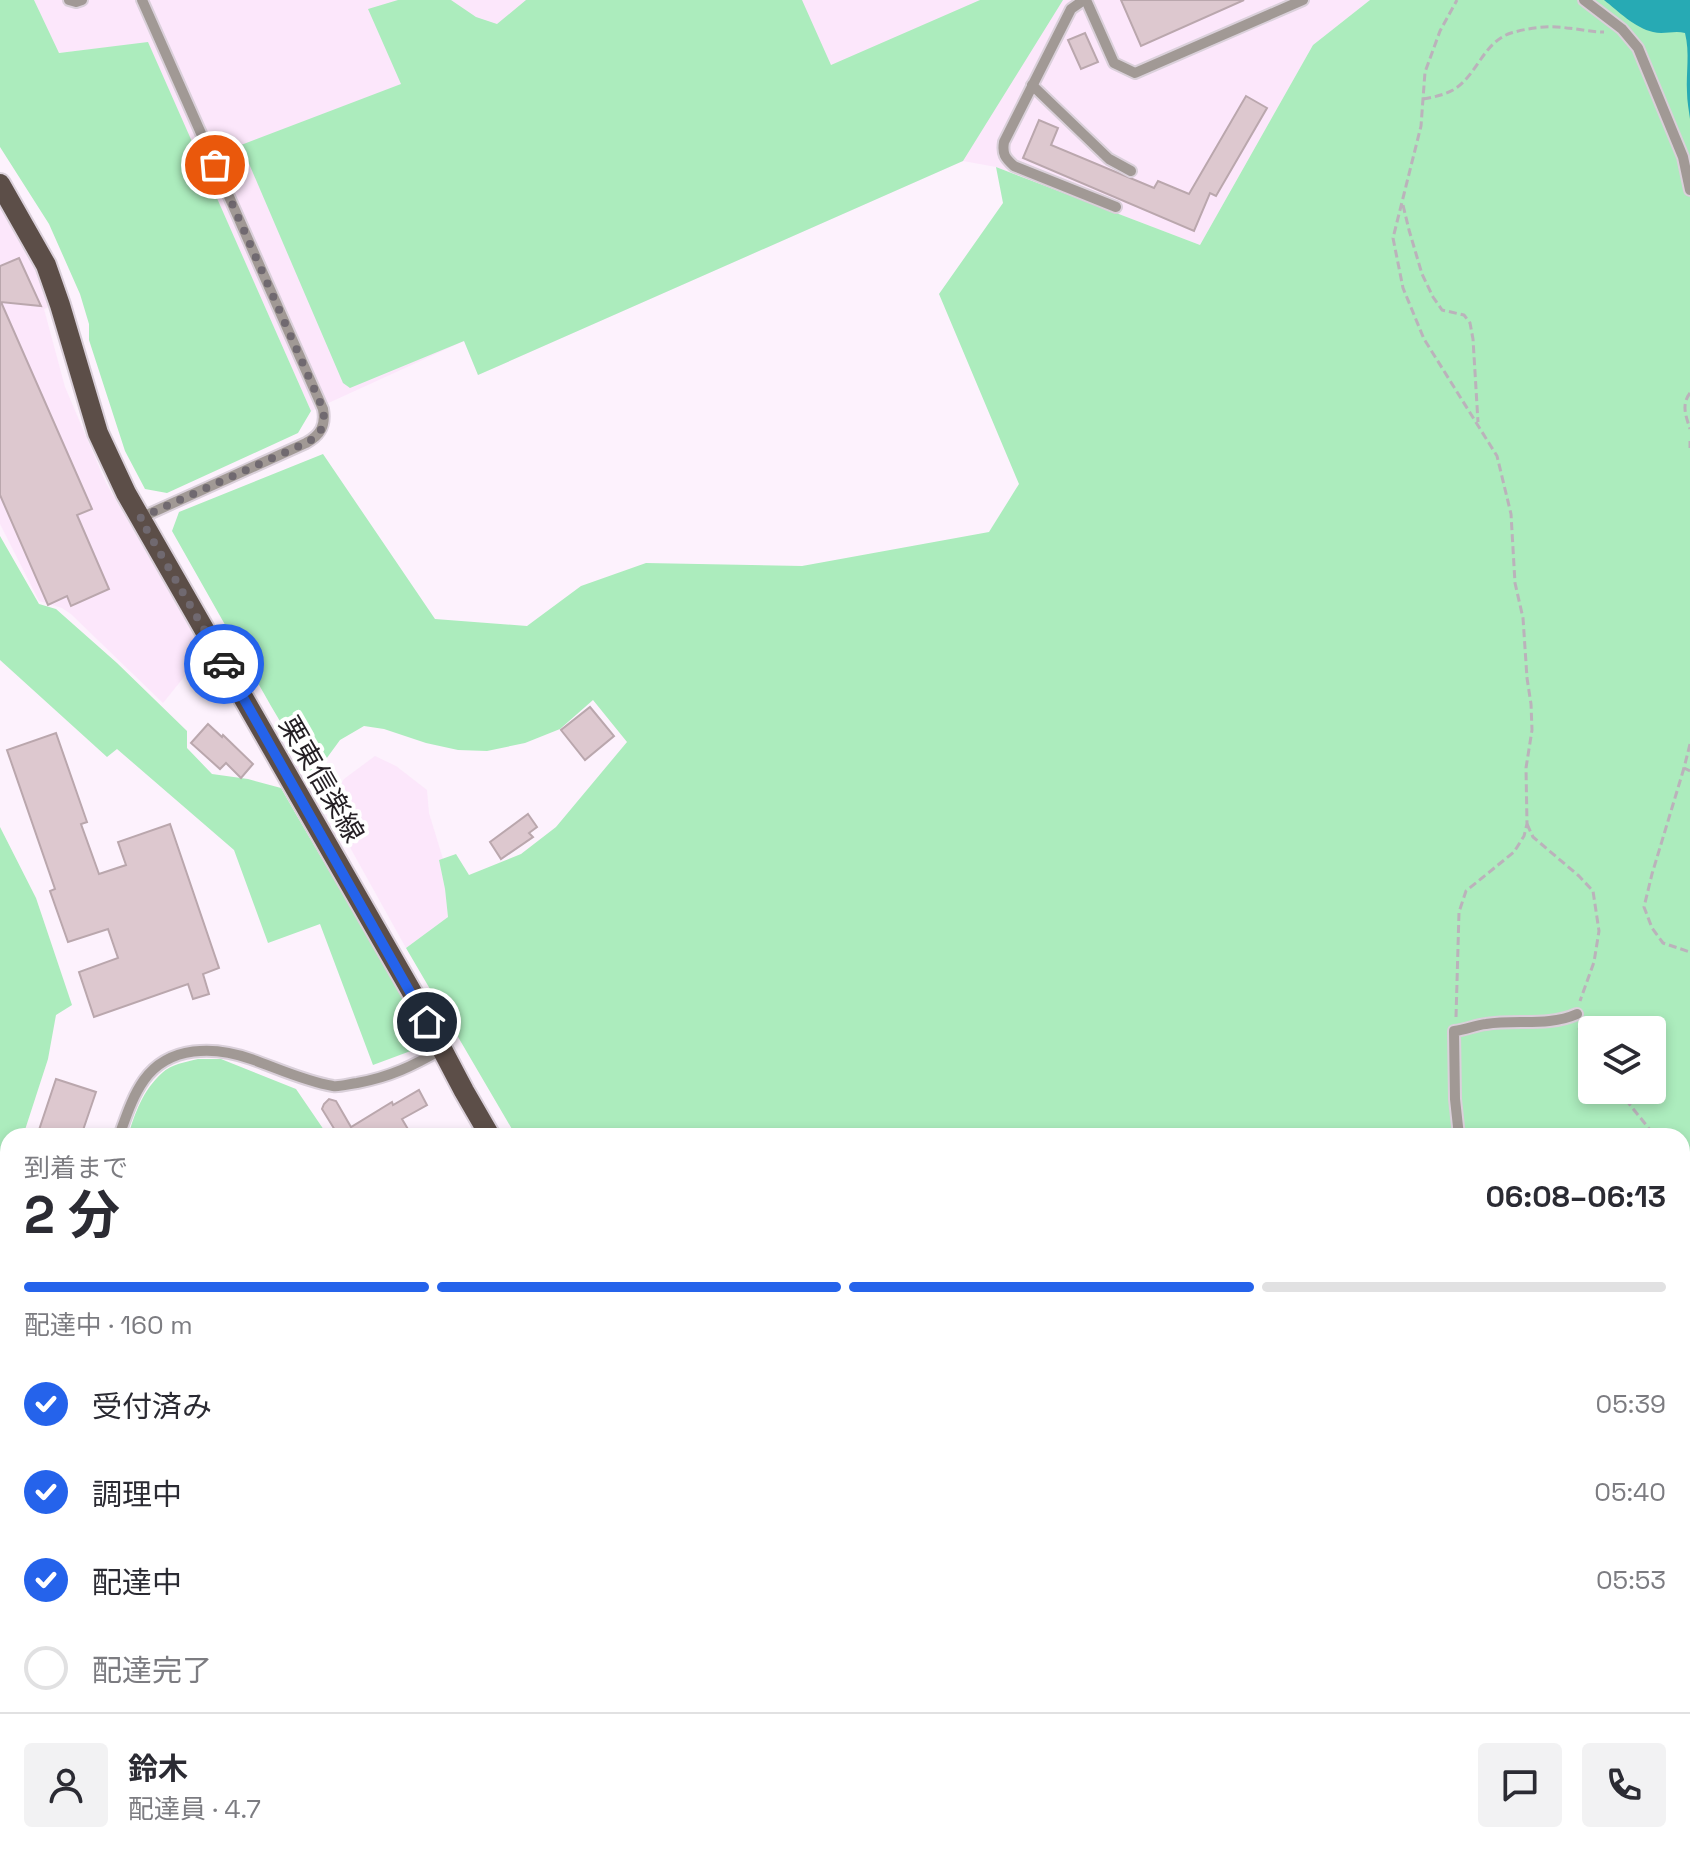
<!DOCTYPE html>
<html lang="ja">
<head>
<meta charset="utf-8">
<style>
	:root { --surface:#fff; --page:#f2f2f3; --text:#2b2b33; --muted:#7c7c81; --line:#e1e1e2; --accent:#2563eb }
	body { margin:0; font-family:"Space Grotesk","Noto Sans JP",sans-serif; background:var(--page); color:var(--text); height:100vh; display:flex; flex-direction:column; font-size:30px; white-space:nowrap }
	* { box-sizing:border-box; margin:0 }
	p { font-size:26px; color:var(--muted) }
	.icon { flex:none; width:44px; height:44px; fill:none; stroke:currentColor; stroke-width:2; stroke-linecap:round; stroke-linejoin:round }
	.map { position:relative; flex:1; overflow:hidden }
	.details { position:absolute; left:0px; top:1128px; width:1690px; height:744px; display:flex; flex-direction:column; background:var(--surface); border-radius:24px 24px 0 0; box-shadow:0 4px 12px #0003 }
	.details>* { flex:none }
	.controls { position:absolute; left:1578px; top:1016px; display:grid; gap:16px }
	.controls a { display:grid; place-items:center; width:88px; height:88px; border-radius:8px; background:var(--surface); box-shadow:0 4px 12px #0003; font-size:40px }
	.pin { position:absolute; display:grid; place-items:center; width:68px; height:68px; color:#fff; margin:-34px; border:4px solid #fff; border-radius:50%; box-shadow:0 2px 8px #0007 }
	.courier { position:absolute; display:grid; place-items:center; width:80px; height:80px; margin:-40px; border:6px solid #2563eb; border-radius:50%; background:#fff; color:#222; box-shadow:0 2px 10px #0007 }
	.overview em { font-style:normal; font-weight:700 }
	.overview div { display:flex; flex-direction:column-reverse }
	.overview { display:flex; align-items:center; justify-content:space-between; height:136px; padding:0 24px }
	h1 { font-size:52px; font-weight:700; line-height:60px }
	.bar { display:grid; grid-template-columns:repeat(4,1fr); gap:12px 8px; align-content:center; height:96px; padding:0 24px }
	.bar i { height:10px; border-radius:6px; background:var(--line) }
	.bar .on { background:var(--accent) }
	.bar p { grid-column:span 4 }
	.line { display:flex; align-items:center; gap:20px; padding:0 24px; border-top:2px solid var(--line) }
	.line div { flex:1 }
	.round { display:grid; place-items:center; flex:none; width:84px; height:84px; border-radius:8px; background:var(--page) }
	ol { padding:0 24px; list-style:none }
	li { display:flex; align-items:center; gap:24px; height:88px }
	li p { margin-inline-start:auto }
	li .icon { padding:8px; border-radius:50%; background:var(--accent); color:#fff; stroke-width:4 }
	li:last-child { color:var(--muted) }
	li i { width:44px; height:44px; border:4px solid var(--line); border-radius:50% }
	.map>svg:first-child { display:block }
</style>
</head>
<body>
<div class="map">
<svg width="1690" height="1872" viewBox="0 0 1690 1872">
	<rect width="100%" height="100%" fill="#fdf2fd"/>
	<g fill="#fce7fb">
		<path d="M34 0H1370L1313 45 1200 245 996 167 963 161 478 375 464 341 311 411 148 43 58 53Z"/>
		<path d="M0 204 40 278 49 307 44 309 65 387 106 483 204 652 163 703 71 614 62 608 39 601 0 524Z"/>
		<path d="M375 756 396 766 427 790 429 813 443 859 439 860 445 889 448 917 406 948 327 806 344 779Z"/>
		<path d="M1682 1717 1690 1719V1813L1682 1812Z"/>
	</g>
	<g fill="#acecbd" fill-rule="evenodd">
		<path d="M0 0H34L59 53 148 42 311 411 298 433 167 493 145 489 125 451 89 340V324L80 294 49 224 0 147Z"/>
		<path d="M398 0H451L476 17 497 24 526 0H802L831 65 980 0H1063L963 161 478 375 464 341 350 388 343 383 241 145 401 84 368 9Z"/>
		<path d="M1370 0H1690V1674L1682 1673V1136H516L406 948 448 917 445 889 439 860 456 854 469 875 521 854 556 827 627 742 593 700 560 729 525 743 487 751 458 750 426 743 384 729 364 726 340 740 313 777 271 706 172 531 179 512 323 454 435 619 527 626 581 586 646 563 802 566 989 532 1019 484 939 294 1003 203 996 167 1200 245 1313 45ZM1592 1030H1652V1090H1592Z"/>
		<path d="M0 536 39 604 56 609 117 663 187 731V748L212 774 248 779 281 788C327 869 376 948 420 1031L421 1043 416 1049 373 1065 320 924 268 943 234 850 117 749 107 757 0 660Z"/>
		<path d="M0 827 36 898 72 1005 56 1015 48 1059 23 1136H8V1179L0 1202Z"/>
		<path d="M198 1059H221L296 1089 324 1130 312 1136H128C135 1113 143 1090 162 1073 171 1064 186 1062 198 1059Z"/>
		<path d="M0 1214 8 1218V1255L0 1261Z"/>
		<path d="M0 1282 8 1304V1342L0 1346Z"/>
	</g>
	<path fill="#27aab4" d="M1604 0H1690V119C1689 111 1687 101 1687 92 1686 72 1690 53 1685 33 1674 30 1664 35 1653 32 1635 28 1618 11 1604 0Z"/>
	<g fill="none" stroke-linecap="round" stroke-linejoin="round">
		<g stroke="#27aab4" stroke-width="5">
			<path d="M0 1790 8 1788"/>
			<path d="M0 1801 8 1815"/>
		</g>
	</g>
	<g fill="#ddc8cf" stroke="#baa7ad" stroke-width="2">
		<path d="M1121 0H1244L1141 46Z"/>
		<path d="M1085 33 1098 62 1081 69 1068 40Z"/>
		<path d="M1246 96 1267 108 1216 196 1210 193 1194 231 1023 158 1039 120 1058 128 1051 145 1154 188 1158 181 1189 194Z"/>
		<path d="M19 258 41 306 1 302 92 509 77 515 109 589 71 606 67 596 48 605 0 495V266Z"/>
		<path d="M590 707 614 736 585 760 561 730Z"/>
		<path d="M208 724 222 737 223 735 253 764 241 778 226 763 220 769 191 743Z"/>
		<path d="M56 733 87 822 81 824 99 874 126 865 118 842 170 824 219 968 203 974 209 994 193 999 188 984 94 1017 79 972 118 958 108 929 68 942 50 891 55 889 7 750Z"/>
		<path d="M528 814 537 827 529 833 533 837 501 859 490 842Z"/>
		<path d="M56 1079 96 1092 81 1136H37Z"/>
		<path d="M419 1090 427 1105 402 1119 412 1136H337L338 1135 322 1109 324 1104 329 1099 336 1101 351 1127 392 1102 393 1105Z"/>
	</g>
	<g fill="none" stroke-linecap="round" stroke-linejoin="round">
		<g stroke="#dad0da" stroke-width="14">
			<g id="service">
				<path d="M69 0 76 2 82 0"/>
				<path d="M1084 0 1071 9 1004 142C1002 154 1005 158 1014 166L1116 207"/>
				<path d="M1086 0 1114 63 1135 73 1303 0"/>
				<path d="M1584 0 1622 29 1638 48 1683 157 1690 190"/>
				<path d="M1032 85 1109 159 1131 171"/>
				<path d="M140 518 306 443C321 435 326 425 323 409L142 0"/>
				<path d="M119 1136C126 1117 132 1097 144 1080 169 1045 215 1046 251 1059 277 1068 304 1081 333 1086 340 1087 349 1084 357 1083 390 1077 413 1066 442 1049"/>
				<path d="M1459 1136 1455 1099 1454 1031C1466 1030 1475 1025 1486 1024 1516 1019 1548 1027 1577 1014"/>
				<path d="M0 1708 8 1701"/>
			</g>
		</g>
		<g stroke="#dad0da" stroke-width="24">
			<g id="minor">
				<path d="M0 1828 8 1841"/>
				<path d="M22 1864 28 1872"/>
			</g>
		</g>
		<g stroke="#dad0da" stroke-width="24">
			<g id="primary">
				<path d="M0 184 46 265 60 305 98 433 126 493 413 994 464 1091 490 1136"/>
				<path d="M0 1492 8 1487"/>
				<path d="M1682 1699 1690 1700"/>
			</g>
		</g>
		<g stroke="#bbb2bb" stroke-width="3" stroke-dasharray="8 4" stroke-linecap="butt">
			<path d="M1423 99C1434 97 1444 95 1453 90 1477 76 1483 42 1511 33 1528 28 1549 25 1567 28 1579 29 1591 32 1604 32"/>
			<path d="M1403 205 1409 230 1422 274 1433 297 1442 310 1464 315 1470 323 1473 339 1478 422"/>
			<path d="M1690 393C1681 405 1686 416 1690 429"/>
			<path d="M1690 441V448"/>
			<path d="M1690 744 1684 768 1690 771"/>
			<path d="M1684 768 1652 874 1644 907 1652 928 1663 943 1690 952"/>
			<path d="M1527 824 1533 837 1579 876 1593 891 1599 931 1594 962 1580 1001"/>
			<path d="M1456 1017 1459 912 1466 891 1514 852 1524 836 1527 824 1526 768 1532 730 1531 704 1527 678 1523 618 1515 583 1511 514 1497 456 1424 339 1403 288 1393 238 1421 126 1425 72 1440 31 1457 0"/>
			<path d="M1579 1028 1582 1042 1592 1057"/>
			<path d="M1618 1090 1655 1136"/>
			<path d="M1682 1410 1690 1407"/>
			<path d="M672 1864 674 1872"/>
			<path d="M1273 1864 1275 1872"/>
			<path d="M1274 1869 1306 1864"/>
			<path d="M468 1872 496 1864"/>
		</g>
		<use href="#service" stroke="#a19995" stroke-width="10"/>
		<use href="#minor" stroke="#a19995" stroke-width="20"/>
		<use href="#primary" stroke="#5c4e48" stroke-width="20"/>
	</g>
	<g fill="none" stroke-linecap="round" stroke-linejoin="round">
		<path stroke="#706970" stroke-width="8" stroke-dasharray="0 14.4" d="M215 165 323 409C326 425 321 435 306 443L140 518 224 664"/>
		<path stroke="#2563eb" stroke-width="10" d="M224 664 427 1022"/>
	</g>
	<g text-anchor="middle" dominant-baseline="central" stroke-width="8" stroke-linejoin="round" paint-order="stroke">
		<g font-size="28" fill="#241f24" stroke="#fff">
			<text transform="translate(322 779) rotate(60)">栗東信楽線</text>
		</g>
	</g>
</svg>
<div class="controls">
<a><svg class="icon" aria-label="layers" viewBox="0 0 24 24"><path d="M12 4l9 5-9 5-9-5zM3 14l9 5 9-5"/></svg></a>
</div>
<div class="pin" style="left:215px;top:165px;background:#ea580c"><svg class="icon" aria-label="bag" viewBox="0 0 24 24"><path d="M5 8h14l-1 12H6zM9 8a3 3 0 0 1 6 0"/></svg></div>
<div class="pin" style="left:427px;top:1022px;background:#1f2937"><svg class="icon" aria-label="home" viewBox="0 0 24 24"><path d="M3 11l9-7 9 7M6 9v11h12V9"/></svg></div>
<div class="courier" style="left:224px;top:664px"><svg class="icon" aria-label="car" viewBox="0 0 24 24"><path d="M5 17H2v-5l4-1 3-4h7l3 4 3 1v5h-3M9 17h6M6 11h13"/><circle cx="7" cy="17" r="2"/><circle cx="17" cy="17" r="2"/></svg></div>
<section class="details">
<div class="overview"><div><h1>2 分</h1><p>到着まで</p></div><em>06:08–06:13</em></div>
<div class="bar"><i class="on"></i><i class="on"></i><i class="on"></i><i></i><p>配達中 · 160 m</p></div>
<ol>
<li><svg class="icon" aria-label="check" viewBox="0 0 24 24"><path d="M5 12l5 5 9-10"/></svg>受付済み<p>05:39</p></li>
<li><svg class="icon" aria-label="check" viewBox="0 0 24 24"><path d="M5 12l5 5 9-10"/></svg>調理中<p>05:40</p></li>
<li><svg class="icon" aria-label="check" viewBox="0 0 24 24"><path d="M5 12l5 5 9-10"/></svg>配達中<p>05:53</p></li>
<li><i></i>配達完了</li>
</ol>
<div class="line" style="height:144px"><a class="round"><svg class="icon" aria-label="person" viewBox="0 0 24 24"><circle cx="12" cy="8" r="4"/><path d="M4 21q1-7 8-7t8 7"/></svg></a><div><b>鈴木</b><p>配達員 · 4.7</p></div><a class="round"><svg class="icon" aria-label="chat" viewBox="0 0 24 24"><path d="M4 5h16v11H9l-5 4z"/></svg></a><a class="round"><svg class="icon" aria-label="phone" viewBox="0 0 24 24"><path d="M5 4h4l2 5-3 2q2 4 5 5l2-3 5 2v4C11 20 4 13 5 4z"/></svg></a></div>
</section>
</div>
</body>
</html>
